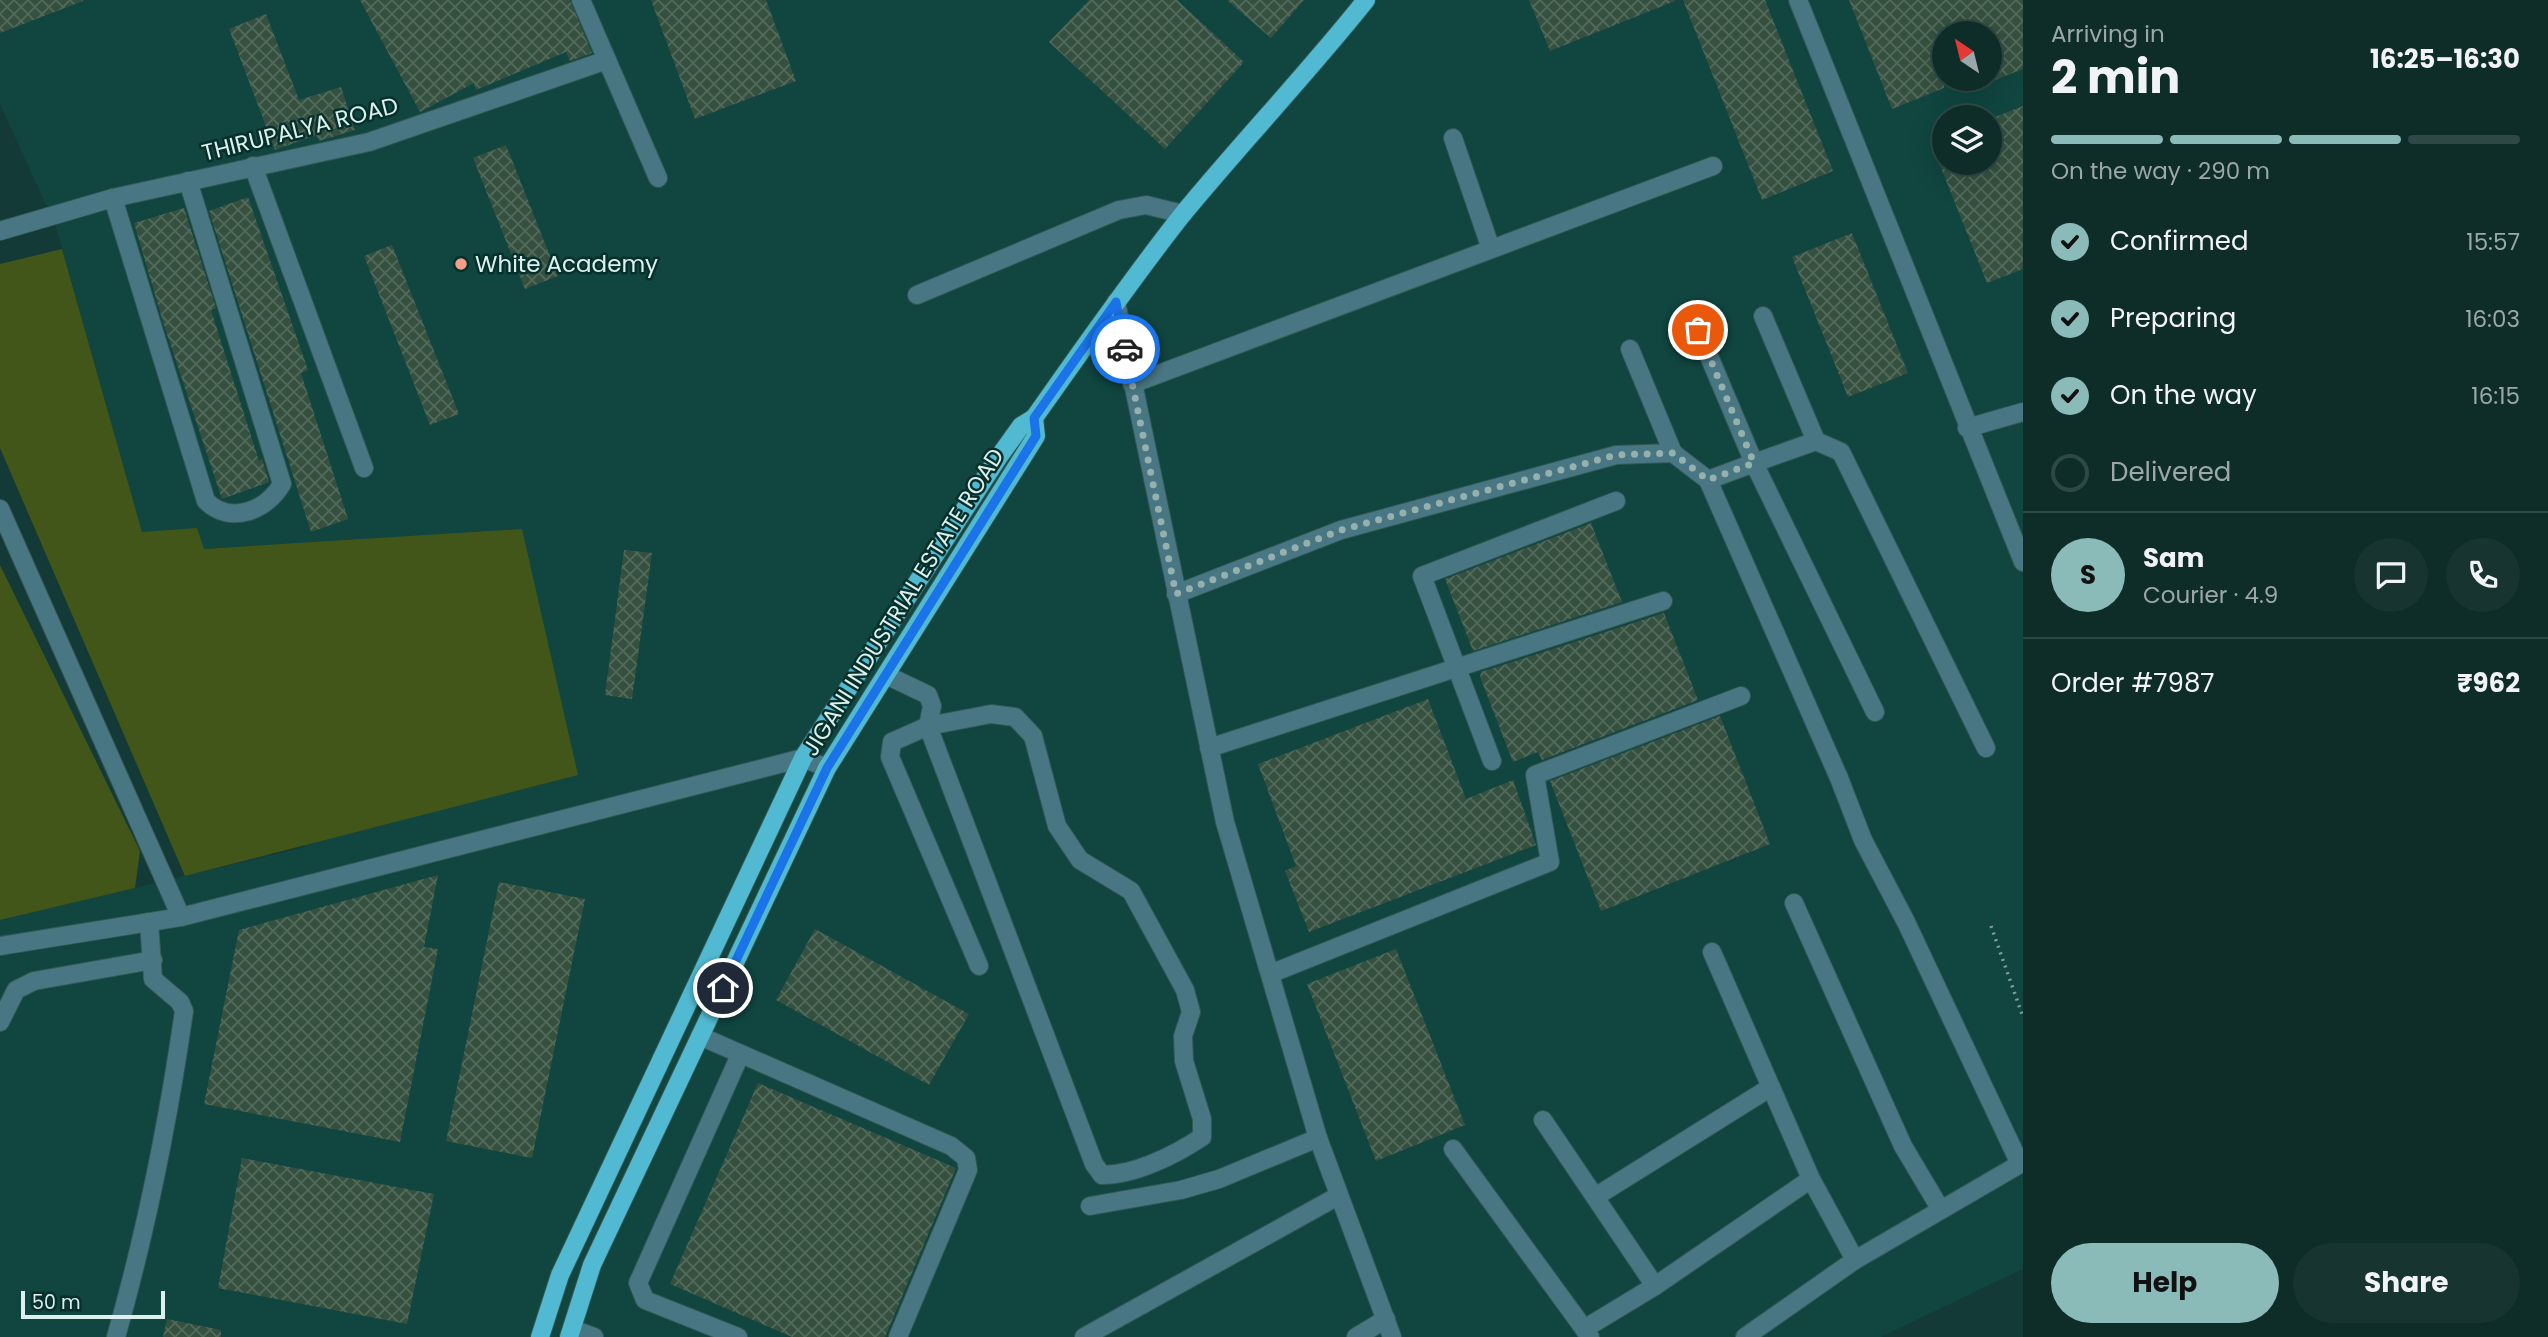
<!DOCTYPE html>
<html lang="en">
<head>
<meta charset="utf-8">
<style>
	:root { --surface:#0e2c28; --page:#173430; --text:#f1f3f6; --muted:#9ba7a8; --line:#2e4845; --accent:#8bbbb9 }
	body { margin:0; font-family:Poppins,sans-serif; background:var(--page); color:var(--text); height:100vh; display:flex; flex-direction:column; font-size:26px; white-space:nowrap }
	* { box-sizing:border-box; margin:0 }
	p { font-size:23px; color:var(--muted) }
	.icon { flex:none; width:38px; height:38px; fill:none; stroke:currentColor; stroke-width:2; stroke-linecap:round; stroke-linejoin:round }
	.map { position:relative; flex:1; overflow:hidden }
	.drawer { display:flex; flex-direction:column; background:var(--surface); width:525px }
	.drawer>* { flex:none }
	.needle { width:46px; rotate:325deg }
	.controls { position:absolute; left:1932px; top:21px; display:grid; gap:14px }
	.controls a { display:grid; place-items:center; width:70px; height:70px; border-radius:50%; background:var(--surface); box-shadow:0 7px 28px #0002,0 0 0 2px var(--line); font-size:35px }
	.scale { position:absolute; left:21px; bottom:18px; width:144px; box-sizing:border-box; padding-left:7px; border:4px solid #dcf1ed; border-top:0; font-size:19px; line-height:24px; white-space:nowrap; color:#dcf1ed; -webkit-text-stroke:5px #07302c; paint-order:stroke }
	.pin { position:absolute; display:grid; place-items:center; width:60px; height:60px; color:#fff; margin:-30px; border:4px solid #fff; border-radius:50%; box-shadow:0 2px 7px #0007 }
	.courier { position:absolute; display:grid; place-items:center; width:70px; height:70px; margin:-35px; border:5px solid #1a73e8; border-radius:50%; background:#fff; color:#222; box-shadow:0 2px 9px #0007 }
	.head em { font-style:normal; font-weight:700 }
	.head div { display:flex; flex-direction:column-reverse }
	.head { display:flex; align-items:center; justify-content:space-between; height:119px; padding:0 28px }
	h1 { font-size:46px; font-weight:700; line-height:52px }
	.bar { display:grid; grid-template-columns:repeat(4,1fr); gap:10px 7px; align-content:center; height:84px; padding:0 28px }
	.bar i { height:9px; border-radius:5px; background:var(--line) }
	.bar .current { background:var(--accent) }
	.bar p { grid-column:span 4 }
	.line { display:flex; align-items:center; gap:18px; padding:0 28px; border-top:2px solid var(--line) }
	.line div { flex:1 }
	.round { display:grid; place-items:center; flex:none; width:74px; height:74px; border-radius:37px; background:var(--page) }
	ol { padding:0 28px; list-style:none }
	li { display:flex; align-items:center; gap:21px; height:77px }
	li p { margin-inline-start:auto }
	li .icon { padding:7px; border-radius:50%; background:var(--accent); color:#111; stroke-width:4 }
	li:last-child { color:var(--muted) }
	li i { width:38px; height:38px; border:4px solid var(--line); border-radius:50% }
	.cta { display:flex; gap:14px; margin-top:auto; padding:14px 28px }
	.cta a { flex:1; height:80px; border-radius:42px; background:var(--accent); color:#111; font-size:28px; font-weight:700; line-height:80px; text-align:center }
	.cta a+a { background:var(--page); color:var(--text) }
	main { display:flex; flex:1; min-height:0 }
	.map>svg:first-child { display:block }
</style>
</head>
<body>
<main>
<div class="map">
<svg width="2023" height="1337" viewBox="0 0 2023 1337">
	<defs>
		<pattern id="building-cross-hatch" width="8" height="8" patternUnits="userSpaceOnUse" patternTransform="scale(1.75)"><rect width="8" height="8" fill="#35503f"/><path d="M0 0l8 8M0 8l8-8" fill="none" stroke="#526a5b"/></pattern>
	</defs>
	<rect width="100%" height="100%" fill="#133a36"/>
	<path fill="#104540" fill-rule="evenodd" d="M0 0H2023V1269L1881 1337H0V920L305 847 142 532 56 227 0 104ZM1944 33H1990V79H1944ZM1944 117H1990V163H1944Z"/>
	<g fill="#425619">
		<path d="M62 249 142 532 197 528 204 549 522 529 578 775 185 876 0 448V264Z"/>
		<path d="M0 565 140 851 135 888 0 920Z"/>
	</g>
	<g fill="url(#building-cross-hatch)">
		<path d="M0 0H83V1L0 33Z"/>
		<path d="M360 0H570L592 53 570 61 566 52 476 90 474 83 420 112Z"/>
		<path d="M651 0H766L796 81 695 119Z"/>
		<path d="M1089 0H1177L1244 62 1165 149 1049 42Z"/>
		<path d="M1227 0H1304L1271 38Z"/>
		<path d="M1529 0H1675V1L1550 51Z"/>
		<path d="M1683 0H1765L1833 171 1762 200Z"/>
		<path d="M1849 0H2023V69L1990 82V33H1944V88L1892 109Z"/>
		<path d="M266 14 299 100 341 87 355 130 319 141 316 135 275 150 229 29Z"/>
		<path d="M2023 106V269L1987 283 1939 163H1990V119Z"/>
		<path d="M506 145 558 276 525 289 473 158Z"/>
		<path d="M248 197 308 370 301 373 348 519 311 532 209 211Z"/>
		<path d="M184 208 216 308 211 310 259 461 262 459 269 482 222 499 163 322 134 223Z"/>
		<path d="M1852 233 1908 373 1848 397 1792 257Z"/>
		<path d="M392 245 459 414 430 425 364 256Z"/>
		<path d="M1591 523 1622 602 1473 651 1445 579Z"/>
		<path d="M624 550 652 553 632 699 605 695Z"/>
		<path d="M1664 613 1698 700 1542 760 1538 752 1513 762 1480 677 1481 672Z"/>
		<path d="M1428 699 1466 799 1513 780 1536 845 1309 932 1285 871 1296 866 1258 764Z"/>
		<path d="M1720 716 1770 844 1601 911 1550 781Z"/>
		<path d="M438 875 424 947 438 949 400 1142 204 1104 239 930Z"/>
		<path d="M499 882 585 899 532 1158 446 1141Z"/>
		<path d="M815 929 969 1014 929 1085 776 1000Z"/>
		<path d="M1396 949 1465 1125 1376 1161 1307 984Z"/>
		<path d="M758 1083 956 1168 885 1337H792L670 1284Z"/>
		<path d="M242 1158 434 1194 407 1324 218 1288Z"/>
		<path d="M167 1319 221 1330V1337H163Z"/>
	</g>
	<g fill="none" stroke-linecap="round" stroke-linejoin="round">
		<g stroke="#335753" stroke-width="20">
			<g id="minor">
				<path d="M581 0 658 178"/>
				<path d="M1798 0 2023 562"/>
				<path d="M1453 138 1491 249"/>
				<path d="M253 166 364 468"/>
				<path d="M113 198 206 501C230 525 266 511 282 484L188 181"/>
				<path d="M0 231 113 198 369 142 607 60"/>
				<path d="M917 295 1119 210 1146 205 1183 214"/>
				<path d="M1116 302 1225 822 1318 1138 1392 1337"/>
				<path d="M1763 316 1816 441"/>
				<path d="M1698 330 1754 463 1816 441 1841 452 1986 748"/>
				<path d="M1630 349 1673 453"/>
				<path d="M1132 384 1713 166"/>
				<path d="M1967 428 2023 412"/>
				<path d="M1708 480 1754 463 1875 712"/>
				<path d="M0 509 181 917"/>
				<path d="M1176 594 1341 530 1616 455 1673 453 1708 480 1839 778 1863 840 1906 922 2020 1164 1855 1260 1745 1337"/>
				<path d="M886 675 928 695 932 706 928 726 991 714 1015 717 1033 736 1057 826 1080 860 1131 891 1185 990 1191 1012 1183 1036 1184 1061 1202 1119V1137C1175 1155 1135 1175 1102 1175L1094 1164 928 726 892 742 890 757 979 966"/>
				<path d="M1209 748 1663 601"/>
				<path d="M1492 761 1422 576 1616 501"/>
				<path d="M1794 903 1903 1146 1941 1210"/>
				<path d="M0 946 181 917 803 758 827 768"/>
				<path d="M1712 952 1811 1179 1855 1260"/>
				<path d="M1270 974 1550 862 1535 775 1741 696"/>
				<path d="M0 1022 16 990 34 981 153 960"/>
				<path d="M700 1036 951 1146 966 1158 968 1170 898 1337"/>
				<path d="M1543 1120 1655 1286"/>
				<path d="M1453 1149 1590 1337"/>
				<path d="M1595 1197 1771 1087"/>
				<path d="M1090 1206 1181 1190 1219 1179 1318 1138"/>
				<path d="M572 1329 594 1337"/>
				<path d="M1584 1329 1655 1286 1811 1179"/>
				<path d="M116 1337C147 1228 168 1123 184 1011L180 1002 153 979 149 922"/>
				<path d="M738 1337 645 1300 638 1283 740 1055"/>
				<path d="M1084 1337 1338 1196"/>
				<path d="M1356 1337 1386 1319"/>
			</g>
		</g>
		<g stroke="#335753" stroke-width="20">
			<g id="major">
				<path d="M540 1337 560 1275 803 758 998 458 1021 426 1034 418"/>
				<path d="M569 1337 592 1265 827 768 1036 436 1034 418C1082 350 1130 281 1182 215 1242 142 1307 74 1366 0"/>
			</g>
		</g>
		<path stroke="#809d99" stroke-width="3.5" stroke-dasharray="2 5" stroke-linecap="butt" d="M1991 926 2023 1017"/>
		<use href="#minor" stroke="#487783" stroke-width="18"/>
		<use href="#major" stroke="#51bad2" stroke-width="18"/>
	</g>
	<g fill="none" stroke-linecap="round" stroke-linejoin="round">
		<path stroke="#96b1ad" stroke-width="7" stroke-dasharray="0 12.6" d="M1125 349 1176 594 1341 530 1616 455 1673 453 1708 480 1754 463 1698 330"/>
		<path stroke="#1a73e8" stroke-width="9" d="M723 988 827 768 1036 436 1034 418 1116 302 1125 349"/>
	</g>
	<circle fill="#f49e87" stroke="#07302c" stroke-width="2.5" cx="461" cy="264" r="7"/>
	<g text-anchor="middle" dominant-baseline="central" stroke-width="5" stroke-linejoin="round" paint-order="stroke">
		<g font-size="23" fill="#dcf1ed" stroke="#07302c">
			<text transform="translate(300 129) rotate(-14)">THIRUPALYA ROAD</text>
			<text transform="translate(903 602) rotate(-58)">JIGANI INDUSTRIAL ESTATE ROAD</text>
		</g>
		<g font-size="23" fill="#dcf1ed" stroke="#07302c" text-anchor="start">
			<text x="475" y="264">White Academy</text>
		</g>
	</g>
</svg>
<div class="controls">
<a><svg class="needle" viewBox="-14 -14 28 28"><path d="M0-13l5 13h-10z" fill="#e53935"/><path d="M0 13l5-13h-10z" fill="#9ba7a8"/></svg></a>
<a><svg class="icon" aria-label="layers" viewBox="0 0 24 24"><path d="M12 4l9 5-9 5-9-5zM3 14l9 5 9-5"/></svg></a>
</div>
<div class="scale">50 m</div>
<div class="pin" style="left:1698px;top:330px;background:#ea580c"><svg class="icon" aria-label="bag" viewBox="0 0 24 24"><path d="M5 8h14l-1 12H6zM9 8a3 3 0 0 1 6 0"/></svg></div>
<div class="pin" style="left:723px;top:988px;background:#1f2937"><svg class="icon" aria-label="home" viewBox="0 0 24 24"><path d="M3 11l9-7 9 7M6 9v11h12V9"/></svg></div>
<div class="courier" style="left:1125px;top:349px"><svg class="icon" aria-label="car" viewBox="0 0 24 24"><path d="M5 17H2v-5l4-1 3-4h7l3 4 3 1v5h-3M9 17h6M6 11h13"/><circle cx="7" cy="17" r="2"/><circle cx="17" cy="17" r="2"/></svg></div>
</div>
<section class="drawer">
<div class="head"><div><h1>2 min</h1><p>Arriving in</p></div><em>16:25–16:30</em></div>
<div class="bar"><i class="current"></i><i class="current"></i><i class="current"></i><i></i><p>On the way · 290 m</p></div>
<ol>
<li><svg class="icon" aria-label="check" viewBox="0 0 24 24"><path d="M5 12l5 5 9-10"/></svg>Confirmed<p>15:57</p></li>
<li><svg class="icon" aria-label="check" viewBox="0 0 24 24"><path d="M5 12l5 5 9-10"/></svg>Preparing<p>16:03</p></li>
<li><svg class="icon" aria-label="check" viewBox="0 0 24 24"><path d="M5 12l5 5 9-10"/></svg>On the way<p>16:15</p></li>
<li><i></i>Delivered</li>
</ol>
<div class="line" style="height:126px"><b class="round" style="background:var(--accent);color:#111">S</b><div><b>Sam</b><p>Courier · 4.9</p></div><a class="round"><svg class="icon" aria-label="chat" viewBox="0 0 24 24"><path d="M4 5h16v11H9l-5 4z"/></svg></a><a class="round"><svg class="icon" aria-label="phone" viewBox="0 0 24 24"><path d="M5 4h4l2 5-3 2q2 4 5 5l2-3 5 2v4C11 20 4 13 5 4z"/></svg></a></div>
<div class="line" style="height:91px"><div>Order #7987</div><b>₹962</b></div>
<div class="cta"><a>Help</a><a>Share</a></div>
</section>
</main>
</body>
</html>
